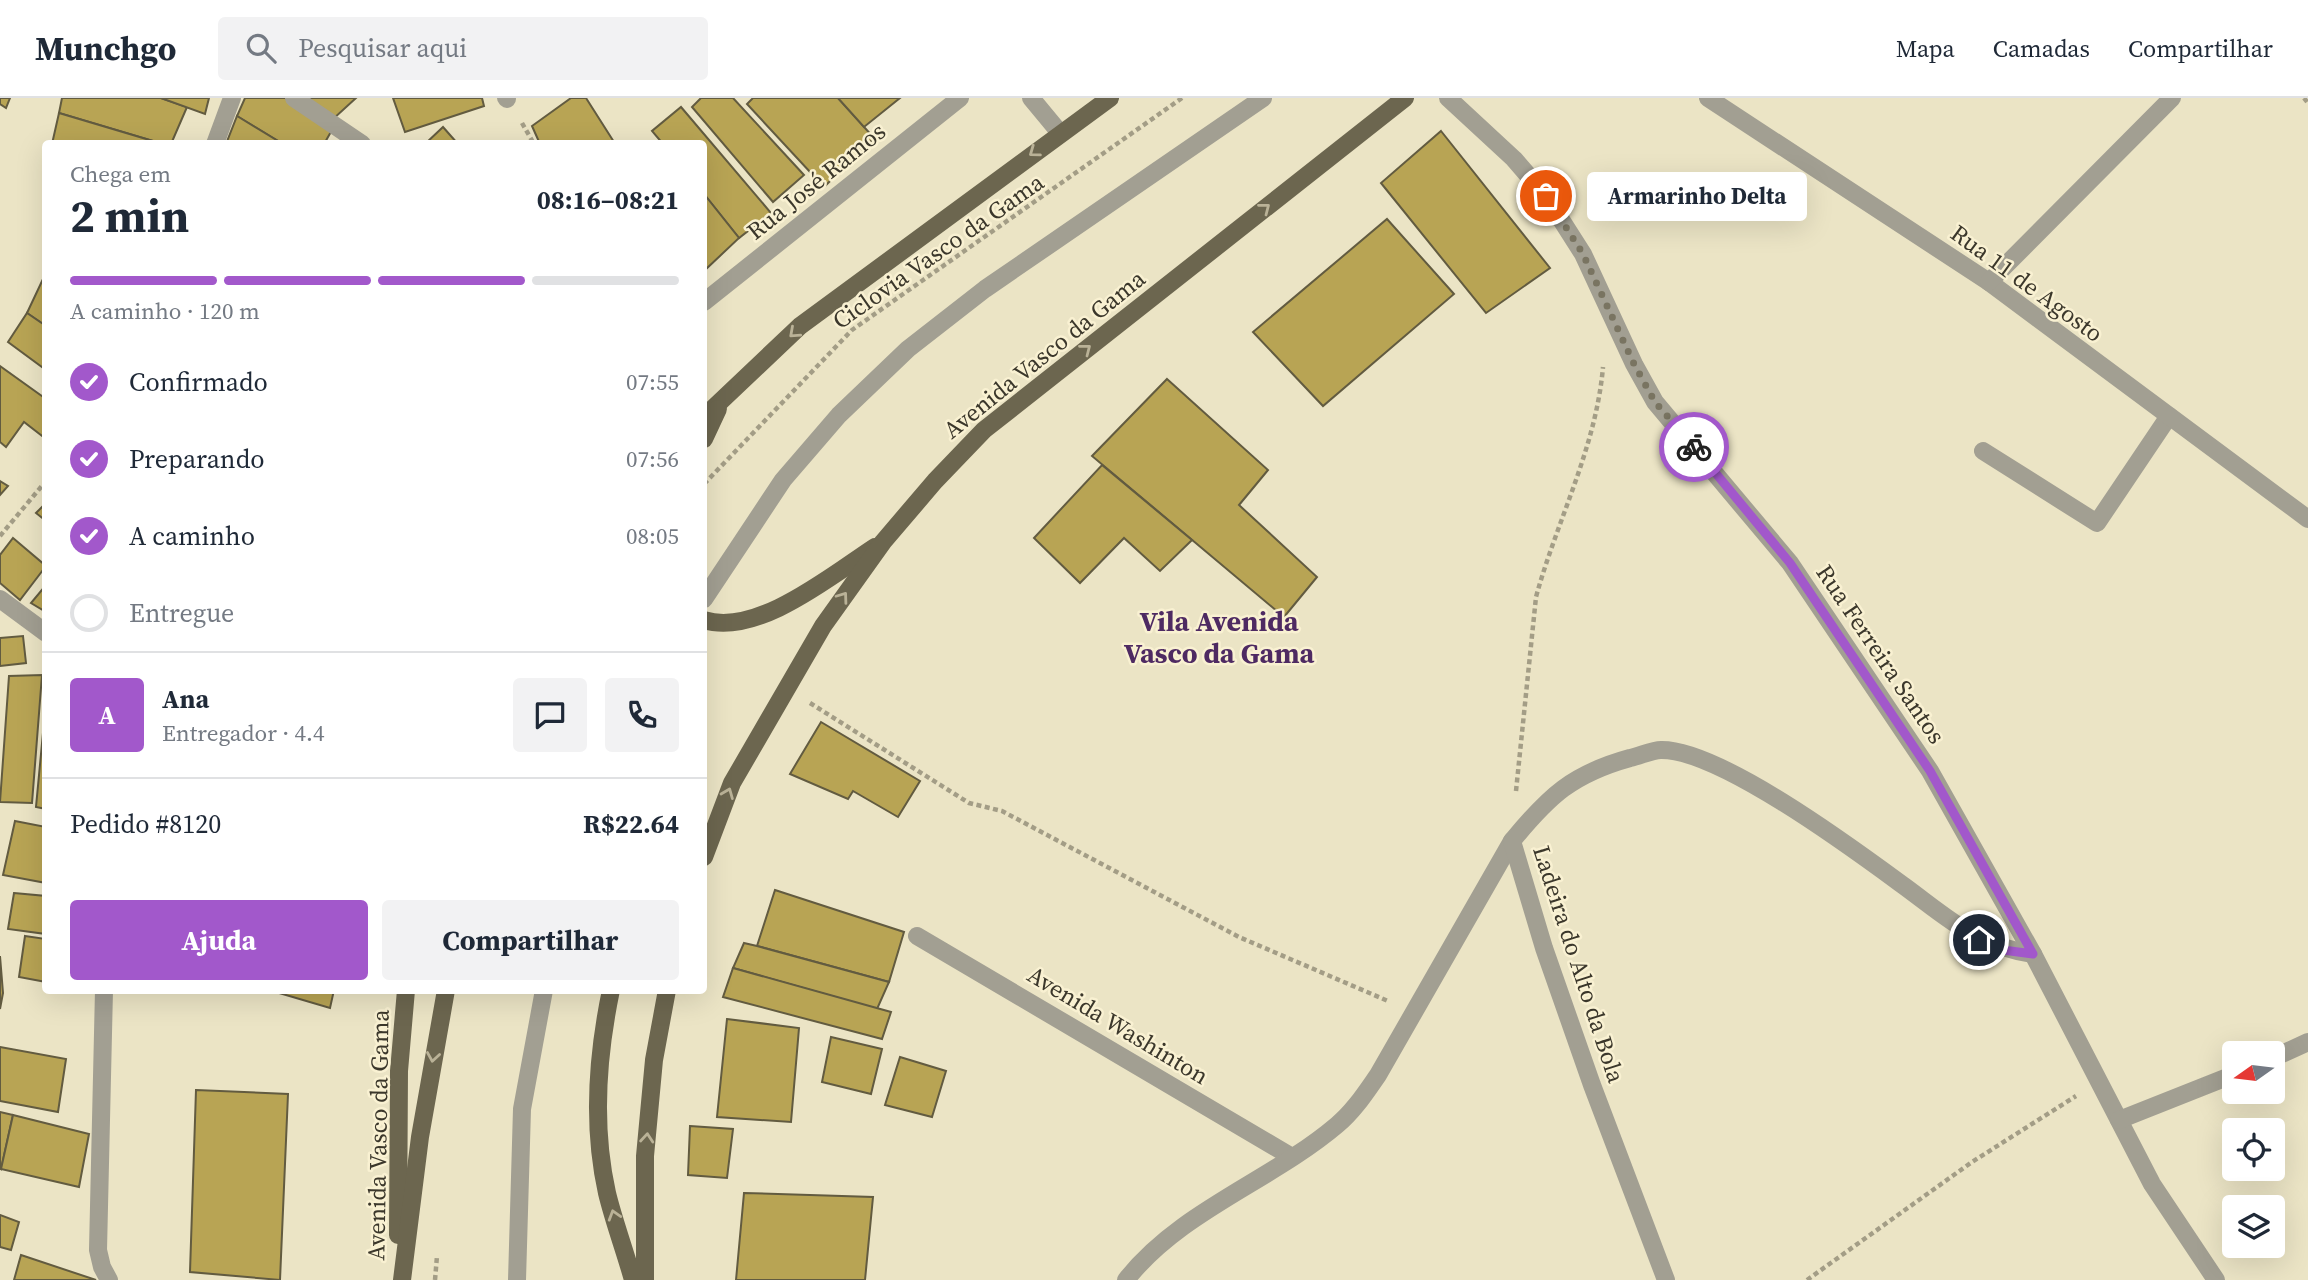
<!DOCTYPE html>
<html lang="pt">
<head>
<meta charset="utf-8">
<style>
	:root { --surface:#fff; --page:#f2f2f3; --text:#1f2937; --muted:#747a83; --line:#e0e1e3; --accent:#a258cb }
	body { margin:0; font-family:"Source Serif 4",serif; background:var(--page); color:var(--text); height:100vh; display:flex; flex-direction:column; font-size:26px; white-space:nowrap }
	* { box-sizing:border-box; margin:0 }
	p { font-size:23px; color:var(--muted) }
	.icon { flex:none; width:38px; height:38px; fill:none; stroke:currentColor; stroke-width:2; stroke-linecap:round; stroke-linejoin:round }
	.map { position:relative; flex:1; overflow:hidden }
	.panel { position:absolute; left:42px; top:42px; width:665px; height:854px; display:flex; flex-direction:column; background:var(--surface); border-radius:7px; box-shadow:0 7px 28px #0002 }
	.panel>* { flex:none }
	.needle { width:46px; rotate:256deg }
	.tools { position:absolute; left:2222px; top:943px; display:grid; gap:14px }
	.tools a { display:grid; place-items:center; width:63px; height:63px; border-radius:7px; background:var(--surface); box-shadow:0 7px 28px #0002; font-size:35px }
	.pin { position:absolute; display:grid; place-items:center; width:60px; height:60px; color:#fff; margin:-30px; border:4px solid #fff; border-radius:50%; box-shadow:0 2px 7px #0007 }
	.courier { position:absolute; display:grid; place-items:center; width:70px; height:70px; margin:-35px; border:5px solid #a258cb; border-radius:50%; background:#fff; color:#222; box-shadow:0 2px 9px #0007 }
	.bubble { position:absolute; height:49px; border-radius:7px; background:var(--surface); box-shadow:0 7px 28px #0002; font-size:23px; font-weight:700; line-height:49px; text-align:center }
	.overview em { font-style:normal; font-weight:700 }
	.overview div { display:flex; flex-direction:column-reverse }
	.overview { display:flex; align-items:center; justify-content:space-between; height:119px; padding:0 28px }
	h1 { font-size:46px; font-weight:700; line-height:52px }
	.bar { display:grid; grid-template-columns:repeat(4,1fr); gap:10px 7px; align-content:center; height:84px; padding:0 28px }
	.bar i { height:9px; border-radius:5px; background:var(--line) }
	.bar .on { background:var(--accent) }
	.bar p { grid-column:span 4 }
	.line { display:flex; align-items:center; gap:18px; padding:0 28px; border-top:2px solid var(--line) }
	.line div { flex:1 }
	.round { display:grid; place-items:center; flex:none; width:74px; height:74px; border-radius:7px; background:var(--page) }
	ol { padding:0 28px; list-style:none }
	li { display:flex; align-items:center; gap:21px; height:77px }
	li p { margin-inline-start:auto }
	li .icon { padding:7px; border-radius:50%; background:var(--accent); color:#fff; stroke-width:4 }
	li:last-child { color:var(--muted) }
	li i { width:38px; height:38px; border:4px solid var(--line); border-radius:50% }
	.action { display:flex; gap:14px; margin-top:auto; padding:14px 28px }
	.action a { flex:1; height:80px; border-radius:7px; background:var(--accent); color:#fff; font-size:28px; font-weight:700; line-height:80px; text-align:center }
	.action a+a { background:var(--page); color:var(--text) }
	header { display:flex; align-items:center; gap:42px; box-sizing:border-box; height:98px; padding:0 35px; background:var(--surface); border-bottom:2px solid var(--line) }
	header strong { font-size:33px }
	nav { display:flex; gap:38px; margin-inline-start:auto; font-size:24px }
	.search { width:490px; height:63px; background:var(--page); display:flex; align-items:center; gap:18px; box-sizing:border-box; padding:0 24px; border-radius:7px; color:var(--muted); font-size:26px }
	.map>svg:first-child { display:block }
</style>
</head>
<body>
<header>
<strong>Munchgo</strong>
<div class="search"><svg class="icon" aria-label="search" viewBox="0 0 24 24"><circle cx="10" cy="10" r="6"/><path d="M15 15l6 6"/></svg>Pesquisar aqui</div>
<nav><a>Mapa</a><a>Camadas</a><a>Compartilhar</a></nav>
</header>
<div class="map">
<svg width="2308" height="1182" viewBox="0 0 2308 1182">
	<rect width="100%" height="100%" fill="#ebe4c5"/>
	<g fill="#b8a454" stroke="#625b40" stroke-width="2">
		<path d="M0 0H10L6 10 0 6Z"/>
		<path d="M62 0H161L187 9 171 46H163L59 15Z"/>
		<path d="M161 0H209L205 16Z"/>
		<path d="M245 0H285L332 32 324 46H283L237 18Z"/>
		<path d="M304 0H356L332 22Z"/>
		<path d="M393 0H482L484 8 405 34Z"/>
		<path d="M571 0H586L614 44 540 46 532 28Z"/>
		<path d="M701 0H733L804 77 773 104 692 9Z"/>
		<path d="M753 0H838L874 40 824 89 747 6Z"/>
		<path d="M838 0H900L864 29Z"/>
		<path d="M681 9 771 115 739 140 704 96V46H663L652 33Z"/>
		<path d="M59 15 163 46H52Z"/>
		<path d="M237 18 283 46H226Z"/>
		<path d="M443 29 458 46H425Z"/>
		<path d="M1441 33 1550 170 1486 215 1381 85Z"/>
		<path d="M704 96 739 140 705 172 704 170Z"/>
		<path d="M1387 121 1454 196 1323 308 1253 234Z"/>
		<path d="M43 181 46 183V228L27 215Z"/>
		<path d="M27 215 46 228V272L8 244Z"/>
		<path d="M0 268 46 301V341L24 324 6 349 0 344Z"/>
		<path d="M1167 281 1268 372 1239 407 1317 479 1284 519 1092 358Z"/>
		<path d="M1102 367 1192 442 1160 473 1124 440 1080 485 1034 440Z"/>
		<path d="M0 383 8 388 0 397Z"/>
		<path d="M46 405V423L36 415Z"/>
		<path d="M13 440 46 468 20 502 0 485V457Z"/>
		<path d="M46 487V514L31 505Z"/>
		<path d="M23 538 26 565 0 568V540Z"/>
		<path d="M42 577 32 705 0 704 9 578Z"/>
		<path d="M46 603V711L36 709Z"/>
		<path d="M821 624 920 683 898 719 853 693 848 701 790 676Z"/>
		<path d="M15 723 46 729V785L3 777Z"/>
		<path d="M775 792 904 834 889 884 757 848Z"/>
		<path d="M14 795 46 798V836L8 831Z"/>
		<path d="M25 838 46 841V884L19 879Z"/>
		<path d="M744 845 757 848 889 884 877 911 733 870Z"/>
		<path d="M0 858 3 895 0 911Z"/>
		<path d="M733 870 891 914 882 941 723 899Z"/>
		<path d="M269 892H334L330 910Z"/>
		<path d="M727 921 799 930 791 1024 717 1019Z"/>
		<path d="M831 939 882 951 871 996 822 984Z"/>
		<path d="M0 949 66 961 58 1014 0 1003Z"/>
		<path d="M900 959 946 973 932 1019 885 1007Z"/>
		<path d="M196 992 288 996 280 1182 190 1174Z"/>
		<path d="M0 1014 13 1017 1 1071 0 1070Z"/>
		<path d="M13 1017 89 1036 79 1089 1 1071Z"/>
		<path d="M690 1028 733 1031 727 1080 688 1077Z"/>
		<path d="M744 1095 873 1099 865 1182H736Z"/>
		<path d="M0 1117 19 1124 11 1152 0 1149Z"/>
		<path d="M21 1157 96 1182H14Z"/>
	</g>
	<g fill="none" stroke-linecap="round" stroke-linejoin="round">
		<g stroke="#a39d86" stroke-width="4.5" stroke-dasharray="5 3.5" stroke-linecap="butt">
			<path d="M2304 0 2308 5"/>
			<path d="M522 25 534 46"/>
			<path d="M704 386 852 232 1182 0"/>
			<path d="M0 438 46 383"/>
			<path d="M810 605 969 705 1002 713 1239 839 1388 903"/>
			<path d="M1516 693 1536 499C1557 422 1596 350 1603 269"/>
			<path d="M435 1182 437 1158"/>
			<path d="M1807 1182 1972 1064 2076 998"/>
		</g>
		<g stroke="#a29f92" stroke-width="18">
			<path d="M1983 353 2097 425 2169 318"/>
			<path d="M704 501 783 382 839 317 908 251 985 191 1263 0"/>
			<path d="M517 1182 522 1011 544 892"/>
		</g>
		<g stroke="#a29f92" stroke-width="18">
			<path d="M294 0 362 46"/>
			<path d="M506 0 507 1"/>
			<path d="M1031 0 1060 35"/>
			<path d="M1448 0 1514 61 1546 98 1583 156 1634 266 1655 304 1790 465 1930 673 2033 856 2152 1086 2216 1182"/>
			<path d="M1708 0 1989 184 2308 421"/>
			<path d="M215 46 232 0"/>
			<path d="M1989 184 2172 0"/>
			<path d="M704 204 960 0"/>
			<path d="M0 501 46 535"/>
			<path d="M917 838 1292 1059"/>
			<path d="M104 892 98 1152 102 1169 109 1182"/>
			<path d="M2273 960 2308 944"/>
			<path d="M2119 1022 2235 976"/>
			<path d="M1126 1182C1180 1113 1271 1083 1337 1027 1354 1013 1366 994 1378 977L1512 743"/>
			<path d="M1666 1182 1592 987 1544 850 1512 743C1549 698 1572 676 1630 660 1640 658 1652 652 1661 652 1719 651 1855 752 1904 788 1949 821 1976 848 2033 856"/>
		</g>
		<g stroke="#6c664f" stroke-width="18">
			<path d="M704 319 800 228 1110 0"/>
			<path d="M704 341 718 311"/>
			<path d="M704 522C757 539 832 477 875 449"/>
			<path d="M704 759 732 685 823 528 883 444 935 383 984 332 1405 0"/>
			<path d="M611 892C597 959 592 1028 607 1095 614 1124 625 1153 633 1182"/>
			<path d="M398 1137 399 973 406 892"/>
			<path d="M402 1182 420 1039 446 892"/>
			<path d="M645 1182V1058L654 962 667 892"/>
		</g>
	</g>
	<defs><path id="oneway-chevron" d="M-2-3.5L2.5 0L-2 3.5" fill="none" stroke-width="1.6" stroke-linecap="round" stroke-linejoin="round" transform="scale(1.75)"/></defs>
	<g stroke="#bab297">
		<use href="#oneway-chevron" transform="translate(1034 54) rotate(144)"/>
		<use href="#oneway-chevron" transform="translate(1265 110) rotate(-38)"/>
		<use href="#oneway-chevron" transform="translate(794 235) rotate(138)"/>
		<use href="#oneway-chevron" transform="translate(1086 251) rotate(-38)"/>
		<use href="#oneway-chevron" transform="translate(843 499) rotate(-54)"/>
		<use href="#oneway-chevron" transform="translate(728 695) rotate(-68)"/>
		<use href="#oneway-chevron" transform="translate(433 959) rotate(99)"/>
		<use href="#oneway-chevron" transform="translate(647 1040) rotate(-85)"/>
		<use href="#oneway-chevron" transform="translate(614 1117) rotate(-107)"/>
	</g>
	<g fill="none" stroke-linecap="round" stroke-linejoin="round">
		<path stroke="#797461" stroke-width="7" stroke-dasharray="0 12.6" d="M1546 98 1583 156 1634 266 1655 304 1694 349"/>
		<path stroke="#a258cb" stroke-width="9" d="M1694 349 1790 465 1930 673 2033 856 2003 852 1979 842"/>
	</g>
	<g text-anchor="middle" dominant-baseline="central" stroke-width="5" stroke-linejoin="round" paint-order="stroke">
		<g font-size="24" fill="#3b372b" stroke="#f9f1d2">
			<text transform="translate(816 83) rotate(-39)">Rua José Ramos</text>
			<text transform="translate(938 153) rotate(-35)">Ciclovia Vasco da Gama</text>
			<text transform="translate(2027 185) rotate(36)">Rua 11 de Agosto</text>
			<text transform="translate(1044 256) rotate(-39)">Avenida Vasco da Gama</text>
			<text transform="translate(1881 556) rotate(56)">Rua Ferreira Santos</text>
			<text transform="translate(1579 866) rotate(72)">Ladeira do Alto da Bola</text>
			<text transform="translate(1118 927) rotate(31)">Avenida Washinton</text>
			<text transform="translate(378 1037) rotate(-89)">Avenida Vasco da Gama</text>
		</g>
		<g font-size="28" font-weight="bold" fill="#4e2a62" stroke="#f9f1d2">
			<text x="1219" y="523">Vila Avenida<tspan x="1219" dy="32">Vasco da Gama</tspan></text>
		</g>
	</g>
</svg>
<div class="tools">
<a><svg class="needle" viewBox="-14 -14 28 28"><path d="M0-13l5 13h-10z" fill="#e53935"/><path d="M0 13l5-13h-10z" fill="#747a83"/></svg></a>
<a><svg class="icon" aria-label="locate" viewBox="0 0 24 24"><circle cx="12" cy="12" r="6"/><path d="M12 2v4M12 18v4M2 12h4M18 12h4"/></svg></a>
<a><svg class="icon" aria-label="layers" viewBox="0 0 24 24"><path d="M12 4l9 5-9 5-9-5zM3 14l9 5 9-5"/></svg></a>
</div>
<div class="pin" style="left:1546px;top:98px;background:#ea580c"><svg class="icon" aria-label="bag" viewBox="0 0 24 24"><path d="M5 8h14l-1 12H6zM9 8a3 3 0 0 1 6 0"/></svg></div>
<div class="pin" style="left:1979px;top:842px;background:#1f2937"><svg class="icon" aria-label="home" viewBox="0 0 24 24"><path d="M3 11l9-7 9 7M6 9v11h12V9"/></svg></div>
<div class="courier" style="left:1694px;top:349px"><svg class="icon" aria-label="bike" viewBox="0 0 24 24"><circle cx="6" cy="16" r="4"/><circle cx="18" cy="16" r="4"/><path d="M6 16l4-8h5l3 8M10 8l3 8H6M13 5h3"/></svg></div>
<div class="bubble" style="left:1587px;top:74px;width:220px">Armarinho Delta</div>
<section class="panel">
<div class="overview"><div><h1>2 min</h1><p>Chega em</p></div><em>08:16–08:21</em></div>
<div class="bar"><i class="on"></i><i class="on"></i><i class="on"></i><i></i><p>A caminho · 120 m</p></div>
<ol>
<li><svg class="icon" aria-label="check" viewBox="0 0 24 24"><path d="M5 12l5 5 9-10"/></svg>Confirmado<p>07:55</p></li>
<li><svg class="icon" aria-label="check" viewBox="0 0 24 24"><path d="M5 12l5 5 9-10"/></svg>Preparando<p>07:56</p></li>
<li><svg class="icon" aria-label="check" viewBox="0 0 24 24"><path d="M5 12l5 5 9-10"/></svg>A caminho<p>08:05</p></li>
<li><i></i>Entregue</li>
</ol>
<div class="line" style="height:126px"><b class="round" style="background:var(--accent);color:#fff">A</b><div><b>Ana</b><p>Entregador · 4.4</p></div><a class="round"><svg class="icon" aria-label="chat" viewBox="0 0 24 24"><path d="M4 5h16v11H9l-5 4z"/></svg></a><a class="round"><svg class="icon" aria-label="phone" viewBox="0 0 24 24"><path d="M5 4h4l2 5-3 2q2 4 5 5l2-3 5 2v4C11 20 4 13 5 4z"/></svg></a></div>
<div class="line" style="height:91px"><div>Pedido #8120</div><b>R$22.64</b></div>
<div class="action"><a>Ajuda</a><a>Compartilhar</a></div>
</section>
</div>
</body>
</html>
